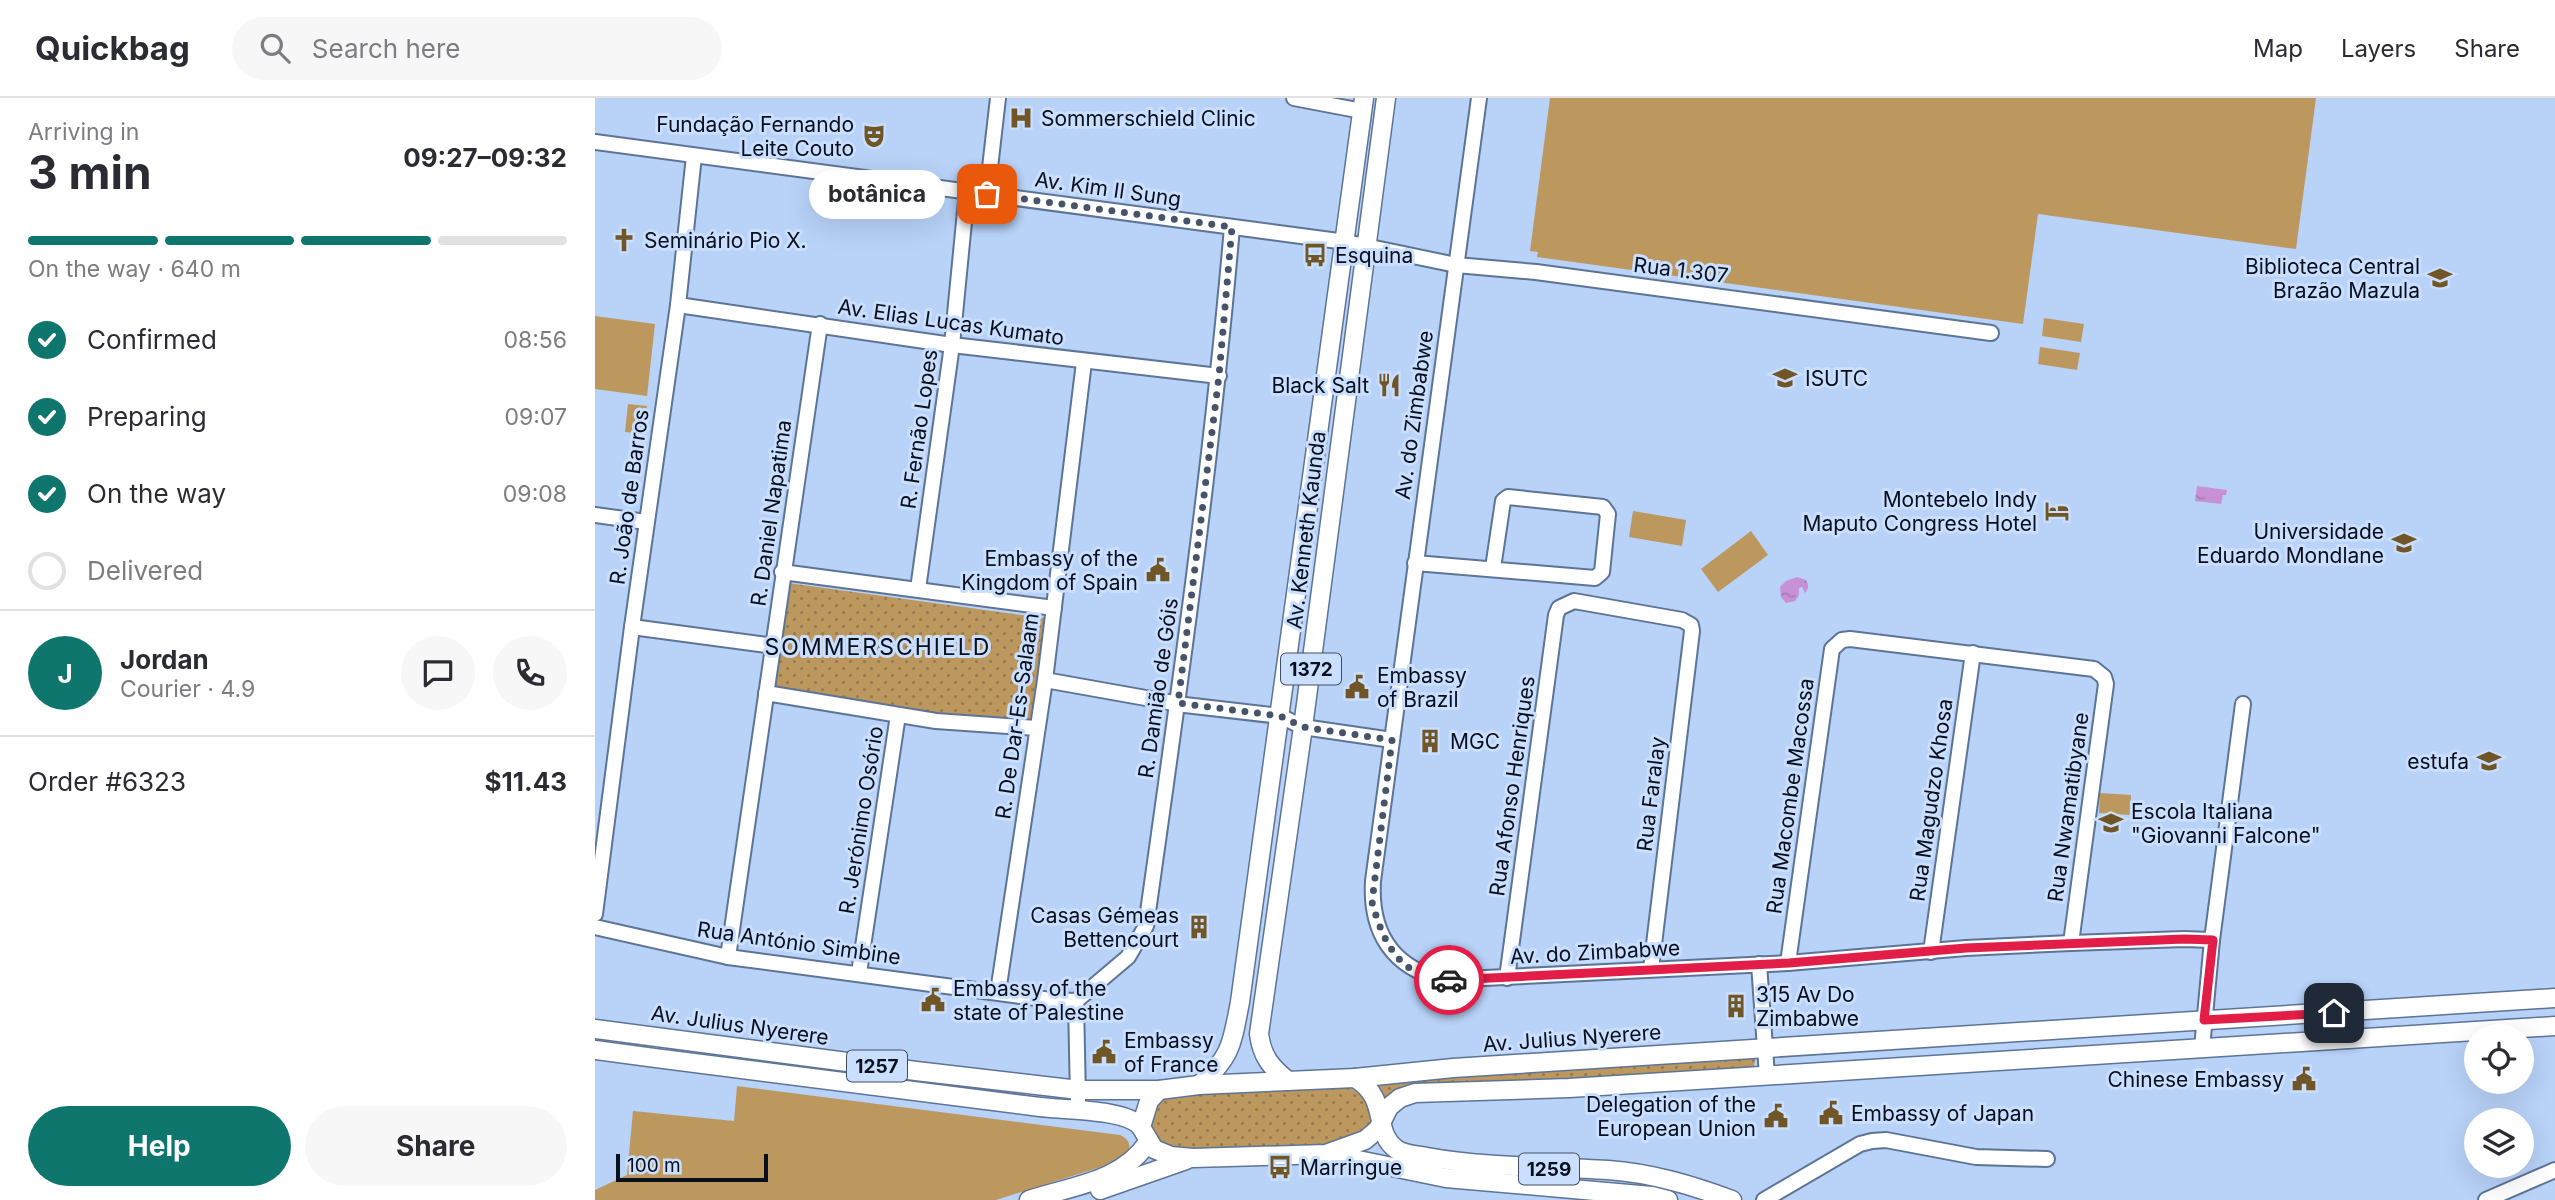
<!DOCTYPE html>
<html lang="en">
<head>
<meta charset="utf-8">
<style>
	:root { --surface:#fff; --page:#f7f7f7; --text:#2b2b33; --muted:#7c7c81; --line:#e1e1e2; --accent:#0f766e }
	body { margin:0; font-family:Inter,sans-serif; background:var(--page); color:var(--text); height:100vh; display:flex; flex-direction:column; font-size:26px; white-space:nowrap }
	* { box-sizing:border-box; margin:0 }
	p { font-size:23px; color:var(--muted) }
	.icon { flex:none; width:38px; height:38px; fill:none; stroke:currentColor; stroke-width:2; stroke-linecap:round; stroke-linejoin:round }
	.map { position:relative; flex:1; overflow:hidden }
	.sheet { display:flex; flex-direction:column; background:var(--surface); width:595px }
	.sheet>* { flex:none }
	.tools { position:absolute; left:1869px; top:926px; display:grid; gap:14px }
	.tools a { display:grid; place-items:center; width:70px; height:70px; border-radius:50%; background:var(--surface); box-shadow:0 7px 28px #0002; font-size:35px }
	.scale { position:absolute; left:21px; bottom:18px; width:152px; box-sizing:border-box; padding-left:7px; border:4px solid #08101d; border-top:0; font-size:19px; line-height:24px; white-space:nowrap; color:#08101d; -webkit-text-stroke:5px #cadefe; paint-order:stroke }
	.pin { position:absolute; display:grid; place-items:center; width:60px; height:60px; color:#fff; margin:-30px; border-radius:14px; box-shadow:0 4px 10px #0006 }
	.courier { position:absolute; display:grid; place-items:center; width:70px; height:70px; margin:-35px; border:5px solid #e11d48; border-radius:50%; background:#fff; color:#222; box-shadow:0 2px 9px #0007 }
	.bubble { position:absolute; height:49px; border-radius:24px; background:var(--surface); box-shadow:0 7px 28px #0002; font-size:23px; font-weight:700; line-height:49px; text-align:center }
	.headline em { font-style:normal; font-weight:700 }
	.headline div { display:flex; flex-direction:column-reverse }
	.headline { display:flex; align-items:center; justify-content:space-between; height:119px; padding:0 28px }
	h1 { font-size:46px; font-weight:700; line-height:52px }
	.bar { display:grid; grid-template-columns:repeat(4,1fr); gap:10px 7px; align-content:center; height:84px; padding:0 28px }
	.bar i { height:9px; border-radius:5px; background:var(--line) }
	.bar .on { background:var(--accent) }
	.bar p { grid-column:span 4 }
	.line { display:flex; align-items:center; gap:18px; padding:0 28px; border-top:2px solid var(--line) }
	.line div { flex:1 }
	.round { display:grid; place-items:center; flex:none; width:74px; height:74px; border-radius:37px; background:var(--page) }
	ol { padding:0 28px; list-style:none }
	li { display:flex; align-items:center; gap:21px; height:77px }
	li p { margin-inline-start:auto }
	li .icon { padding:7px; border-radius:50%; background:var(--accent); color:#fff; stroke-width:4 }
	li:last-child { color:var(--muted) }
	li i { width:38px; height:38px; border:4px solid var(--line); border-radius:50% }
	.cta { display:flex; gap:14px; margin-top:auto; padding:14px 28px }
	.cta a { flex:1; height:80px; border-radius:42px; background:var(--accent); color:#fff; font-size:28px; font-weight:700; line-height:80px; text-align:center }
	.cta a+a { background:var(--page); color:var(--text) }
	header { display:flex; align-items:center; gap:42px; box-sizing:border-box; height:98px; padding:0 35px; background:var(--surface); border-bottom:2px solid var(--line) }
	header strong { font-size:33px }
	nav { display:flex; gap:38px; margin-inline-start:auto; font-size:24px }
	.search { width:490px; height:63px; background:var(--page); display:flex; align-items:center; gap:18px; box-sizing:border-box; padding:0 24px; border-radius:38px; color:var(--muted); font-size:26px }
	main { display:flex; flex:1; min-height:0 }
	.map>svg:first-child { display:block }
</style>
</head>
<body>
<header>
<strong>Quickbag</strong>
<div class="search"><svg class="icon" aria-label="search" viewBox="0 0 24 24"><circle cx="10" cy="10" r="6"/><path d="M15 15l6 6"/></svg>Search here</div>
<nav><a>Map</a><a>Layers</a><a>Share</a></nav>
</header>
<main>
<section class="sheet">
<div class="headline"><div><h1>3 min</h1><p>Arriving in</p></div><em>09:27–09:32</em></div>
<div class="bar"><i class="on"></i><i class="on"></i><i class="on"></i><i></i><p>On the way · 640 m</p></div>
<ol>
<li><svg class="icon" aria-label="check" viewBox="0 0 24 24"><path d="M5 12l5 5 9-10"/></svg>Confirmed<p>08:56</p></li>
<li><svg class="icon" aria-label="check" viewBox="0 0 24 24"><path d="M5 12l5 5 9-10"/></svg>Preparing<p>09:07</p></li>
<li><svg class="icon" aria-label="check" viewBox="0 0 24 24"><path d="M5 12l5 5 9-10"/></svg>On the way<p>09:08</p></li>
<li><i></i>Delivered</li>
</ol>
<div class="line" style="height:126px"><b class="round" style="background:var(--accent);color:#fff">J</b><div><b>Jordan</b><p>Courier · 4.9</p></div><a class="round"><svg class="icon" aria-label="chat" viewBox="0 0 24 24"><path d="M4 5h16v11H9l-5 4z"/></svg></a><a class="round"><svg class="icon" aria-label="phone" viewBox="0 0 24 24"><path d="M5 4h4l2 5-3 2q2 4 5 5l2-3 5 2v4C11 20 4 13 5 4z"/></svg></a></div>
<div class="line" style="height:91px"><div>Order #6323</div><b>$11.43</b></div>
<div class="cta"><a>Help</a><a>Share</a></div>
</section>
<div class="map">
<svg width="1960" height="1102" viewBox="0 0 1960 1102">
	<defs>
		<pattern id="park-dots" width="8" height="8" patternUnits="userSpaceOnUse" patternTransform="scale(1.75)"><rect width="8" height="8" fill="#bc985f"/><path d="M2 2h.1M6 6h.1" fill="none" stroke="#977b4e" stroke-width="1.8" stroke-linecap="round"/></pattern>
		<pattern id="water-ripples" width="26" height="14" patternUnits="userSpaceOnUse" patternTransform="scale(1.75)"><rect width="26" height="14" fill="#c890d7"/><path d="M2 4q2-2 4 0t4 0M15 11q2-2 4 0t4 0" fill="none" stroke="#aa7bb8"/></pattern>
	</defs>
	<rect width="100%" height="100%" fill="#b8d2f8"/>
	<g fill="#bc985f">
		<path d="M955 0H1721L1701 151 1443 116 1428 226 942 159 943 154 935 153Z"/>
		<path d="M0 218 60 226 52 298 0 291Z"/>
		<path d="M1449 220 1489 226 1486 244 1447 238Z"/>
		<path d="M1445 249 1485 255 1482 272 1443 266Z"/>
		<path d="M33 306 52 308 49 336 30 334Z"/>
		<path d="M1038 413 1091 422 1087 448 1034 439Z"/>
		<path d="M1156 433 1173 457 1123 494 1106 471Z"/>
		<path d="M1505 695 1536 697 1535 717 1504 715Z"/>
		<path d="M142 988 525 1037C538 1043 536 1052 528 1062L401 1102H0V1092L32 1077 38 1013 139 1023Z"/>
	</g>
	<g fill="url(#park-dots)">
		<path d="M193 485 456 521 442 628 179 593Z"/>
		<path d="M1156 957 1160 961 1159 970 788 1006 775 982Z"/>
		<path d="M751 989C768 993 789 1015 772 1032 767 1037 759 1041 753 1045L587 1056 555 1041C554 1008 556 1002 590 995Z"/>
	</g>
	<g fill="url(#water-ripples)">
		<path d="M1602 388 1632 392 1631 397H1628L1626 406 1600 403Z"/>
		<path d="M1202 479 1211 482C1214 487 1214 491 1210 495L1207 489 1204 490V497L1200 503 1191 505 1186 499 1185 489 1191 483Z"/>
	</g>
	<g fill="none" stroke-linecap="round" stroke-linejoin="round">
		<g stroke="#5d7497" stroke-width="18">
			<g id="minor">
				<path d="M699 0 767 13"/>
				<path d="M884 0 778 783C775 834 797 870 849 882L1193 865 1371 850 1476 845 1589 841 1617 842"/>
				<path d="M0 44 751 144 861 167 941 174 1396 235"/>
				<path d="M392 96 403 0"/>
				<path d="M83 207 357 247 624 278"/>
				<path d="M0 417 51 424"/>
				<path d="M820 465 1000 480 1007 474 1013 416 1008 409 913 399 908 403 898 470"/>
				<path d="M187 474 459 510"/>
				<path d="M323 491 357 247 372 93"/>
				<path d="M37 529 179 548"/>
				<path d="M450 582 590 607 685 618 708 629 797 642"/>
				<path d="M171 595 341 623 441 630"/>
				<path d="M0 816 37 529 83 207 99 58"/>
				<path d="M0 829 133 859 456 902 481 903"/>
				<path d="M1336 854 1378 555"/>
				<path d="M133 859 225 226"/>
				<path d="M1193 865 1237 551 1247 542 1255 541 1499 571 1509 579 1511 586 1476 845"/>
				<path d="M1164 866 1172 978"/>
				<path d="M264 875 303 617"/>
				<path d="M912 880 961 517 964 510 979 503 1087 522 1096 527 1097 533 1056 871"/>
				<path d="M403 894 450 582 489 264"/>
				<path d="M481 903 533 859 551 828C584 595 617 363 637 129"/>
				<path d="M481 903 483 1002"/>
				<path d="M1607 950 1617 842 1648 606"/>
				<path d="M1169 1102 1265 1046 1277 1043 1291 1042 1381 1059 1452 1061"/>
				<path d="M1891 1102 1960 1072"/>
			</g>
		</g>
		<g stroke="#5d7497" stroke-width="21">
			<g id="major">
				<path d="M0 931 321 973 484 992H564L604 987 760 980 858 970 1960 900"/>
				<path d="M0 952C148 972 296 991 445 1009 470 1012 532 1011 546 1029"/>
				<path d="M760 980C795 1001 777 1033 801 1051 809 1057 822 1057 832 1059 893 1070 952 1068 1013 1072 1056 1075 1096 1087 1137 1102"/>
				<path d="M693 983C676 969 667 959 664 936L708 629 791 0"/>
				<path d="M604 987C637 959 637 945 645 904L769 0"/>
				<path d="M564 992 554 1003 546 1029 559 1051 576 1058 598 1060 731 1056 770 1042 783 1031 794 1009 805 1000 820 995 974 990 1960 928"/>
				<path d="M734 1056 851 1080 1057 1098 1073 1102"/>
				<path d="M505 1092 591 1062"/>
				<path d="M434 1102C476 1088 527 1084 553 1044"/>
			</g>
		</g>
		<use href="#minor" stroke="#fff" stroke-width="14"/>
		<use href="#major" stroke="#fff" stroke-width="18"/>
	</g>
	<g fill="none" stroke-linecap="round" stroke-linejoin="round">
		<path stroke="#46546a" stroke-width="7" stroke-dasharray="0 12.6" d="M392 96 637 129 624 278 583 605 685 618 708 629 797 642 777 804C788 844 805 881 854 882"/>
		<path stroke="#e11d48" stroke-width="9" d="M854 882 1194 865 1371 850 1589 841 1618 842 1609 922 1739 915"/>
	</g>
	<defs>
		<g id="hospital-bare" transform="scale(1.89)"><path d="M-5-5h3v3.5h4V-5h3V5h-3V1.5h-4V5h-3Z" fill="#705527" stroke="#cadefe" stroke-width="2.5" paint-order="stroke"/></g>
		<g id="theatre-bare" transform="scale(1.89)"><path d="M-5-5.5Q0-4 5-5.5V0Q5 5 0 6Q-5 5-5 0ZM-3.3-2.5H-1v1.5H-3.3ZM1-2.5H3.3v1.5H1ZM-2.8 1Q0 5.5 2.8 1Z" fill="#705527" stroke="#cadefe" stroke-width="2.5" paint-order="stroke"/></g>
		<g id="church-bare" transform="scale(1.89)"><path d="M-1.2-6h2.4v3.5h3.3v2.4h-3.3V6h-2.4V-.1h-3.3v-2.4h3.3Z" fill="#705527" stroke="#cadefe" stroke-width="2.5" paint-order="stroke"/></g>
		<g id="bus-bare" transform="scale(1.89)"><path d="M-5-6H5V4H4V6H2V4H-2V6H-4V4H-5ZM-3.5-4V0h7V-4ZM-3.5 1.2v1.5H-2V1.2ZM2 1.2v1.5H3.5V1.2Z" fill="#705527" stroke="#cadefe" stroke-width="2.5" paint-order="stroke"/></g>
		<g id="university-bare" transform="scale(1.89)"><path d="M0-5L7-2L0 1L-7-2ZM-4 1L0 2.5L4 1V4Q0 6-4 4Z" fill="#705527" stroke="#cadefe" stroke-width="2.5" paint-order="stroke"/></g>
		<g id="restaurant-bare" transform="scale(1.89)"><path d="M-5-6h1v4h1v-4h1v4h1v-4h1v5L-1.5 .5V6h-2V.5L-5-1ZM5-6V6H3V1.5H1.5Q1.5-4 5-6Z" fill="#705527" stroke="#cadefe" stroke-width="2.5" paint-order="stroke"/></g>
		<g id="hotel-bare" transform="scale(1.89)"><path d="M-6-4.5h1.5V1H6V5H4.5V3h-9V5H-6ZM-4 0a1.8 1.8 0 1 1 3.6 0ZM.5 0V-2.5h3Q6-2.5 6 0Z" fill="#705527" stroke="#cadefe" stroke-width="2.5" paint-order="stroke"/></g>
		<g id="civic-bare" transform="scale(1.89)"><path d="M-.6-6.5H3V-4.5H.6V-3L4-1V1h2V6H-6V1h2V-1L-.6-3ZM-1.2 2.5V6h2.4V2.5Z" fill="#705527" stroke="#cadefe" stroke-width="2.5" paint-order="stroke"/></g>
		<g id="building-bare" transform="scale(1.89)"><path d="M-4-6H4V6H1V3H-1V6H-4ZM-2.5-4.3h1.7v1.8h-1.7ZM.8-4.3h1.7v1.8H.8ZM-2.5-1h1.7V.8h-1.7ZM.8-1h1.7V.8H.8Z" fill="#705527" stroke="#cadefe" stroke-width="2.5" paint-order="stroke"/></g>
		<g id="school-bare" transform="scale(1.89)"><path d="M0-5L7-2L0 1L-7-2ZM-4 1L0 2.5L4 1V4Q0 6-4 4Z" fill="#705527" stroke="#cadefe" stroke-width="2.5" paint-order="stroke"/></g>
	</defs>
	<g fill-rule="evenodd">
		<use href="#hospital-bare" x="426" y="20"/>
		<use href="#theatre-bare" x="279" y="38"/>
		<use href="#church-bare" x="29" y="142"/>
		<use href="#bus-bare" x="720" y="157"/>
		<use href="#university-bare" x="1845" y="180"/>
		<use href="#university-bare" x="1190" y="280"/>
		<use href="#restaurant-bare" x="794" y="287"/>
		<use href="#hotel-bare" x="1462" y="413"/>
		<use href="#university-bare" x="1809" y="445"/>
		<use href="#civic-bare" x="563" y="472"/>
		<use href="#civic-bare" x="762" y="589"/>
		<use href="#building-bare" x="835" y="643"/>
		<use href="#university-bare" x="1894" y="663"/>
		<use href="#school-bare" x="1516" y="725"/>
		<use href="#building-bare" x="604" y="829"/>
		<use href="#civic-bare" x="338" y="902"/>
		<use href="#building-bare" x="1141" y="908"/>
		<use href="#civic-bare" x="509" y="954"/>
		<use href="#civic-bare" x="1709" y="981"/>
		<use href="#civic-bare" x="1236" y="1015"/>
		<use href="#civic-bare" x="1181" y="1018"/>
		<use href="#bus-bare" x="685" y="1069"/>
	</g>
	<g text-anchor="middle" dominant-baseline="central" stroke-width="6" stroke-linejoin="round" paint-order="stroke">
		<g fill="#cadefe" stroke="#424e60" stroke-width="2">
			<rect x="686" y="555.5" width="60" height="31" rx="5"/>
			<rect x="252" y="952.5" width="60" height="31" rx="5"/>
			<rect x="924" y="1055.5" width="60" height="31" rx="5"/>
		</g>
		<g font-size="19" font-weight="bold" fill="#08101d">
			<text x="716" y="571">1372</text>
			<text x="282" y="968">1257</text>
			<text x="954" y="1071">1259</text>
		</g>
		<g font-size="21" fill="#08101d" stroke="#cadefe" text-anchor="start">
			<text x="446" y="20">Sommerschield Clinic</text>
			<text x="259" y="26" text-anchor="end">Fundação Fernando<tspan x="259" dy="24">Leite Couto</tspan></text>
			<text x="49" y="142">Seminário Pio X.</text>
			<text x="740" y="157">Esquina</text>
			<text x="1825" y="168" text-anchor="end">Biblioteca Central<tspan x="1825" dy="24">Brazão Mazula</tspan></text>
			<text x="1210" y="280">ISUTC</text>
			<text x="774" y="287" text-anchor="end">Black Salt</text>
			<text x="1442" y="401" text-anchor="end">Montebelo Indy<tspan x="1442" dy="24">Maputo Congress Hotel</tspan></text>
			<text x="1789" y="433" text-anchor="end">Universidade<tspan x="1789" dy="24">Eduardo Mondlane</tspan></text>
			<text x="543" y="460" text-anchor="end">Embassy of the<tspan x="543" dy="24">Kingdom of Spain</tspan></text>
			<text x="782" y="577">Embassy<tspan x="782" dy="24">of Brazil</tspan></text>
			<text x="855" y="643">MGC</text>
			<text x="1874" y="663" text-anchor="end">estufa</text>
			<text x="1536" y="713">Escola Italiana<tspan x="1536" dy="24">"Giovanni Falcone"</tspan></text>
			<text x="584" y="817" text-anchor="end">Casas Gémeas<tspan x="584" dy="24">Bettencourt</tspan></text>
			<text x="358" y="890">Embassy of the<tspan x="358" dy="24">state of Palestine</tspan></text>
			<text x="1161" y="896">315 Av Do<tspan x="1161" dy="24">Zimbabwe</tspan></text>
			<text x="529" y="942">Embassy<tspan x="529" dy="24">of France</tspan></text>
			<text x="1689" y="981" text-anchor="end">Chinese Embassy</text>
			<text x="1161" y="1006" text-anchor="end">Delegation of the<tspan x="1161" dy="24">European Union</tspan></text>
			<text x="1256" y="1015">Embassy of Japan</text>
			<text x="705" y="1069">Marringue</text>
		</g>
		<g font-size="21" fill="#08101d" stroke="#cadefe">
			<text transform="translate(513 91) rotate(8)">Av. Kim Il Sung</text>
			<text transform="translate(1086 172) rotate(7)">Rua 1.307</text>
			<text transform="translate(356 224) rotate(8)">Av. Elias Lucas Kumato</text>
			<text transform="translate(819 317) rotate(-82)">Av. do Zimbabwe</text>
			<text transform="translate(324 331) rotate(-82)">R. Fernão Lopes</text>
			<text transform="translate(34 399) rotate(-82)">R. João de Barros</text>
			<text transform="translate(176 415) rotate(-82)">R. Daniel Napatima</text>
			<text transform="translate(711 432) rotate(-83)">Av. Kenneth Kaunda</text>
			<text transform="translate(563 590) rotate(-82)">R. Damião de Góis</text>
			<text transform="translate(422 618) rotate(-82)">R. De Dar-Es-Salaam</text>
			<text transform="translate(917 688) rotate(-82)">Rua Afonso Henriques</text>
			<text transform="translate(1056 696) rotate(-83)">Rua Faralay</text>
			<text transform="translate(1195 698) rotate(-82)">Rua Macombe Macossa</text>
			<text transform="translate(1336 702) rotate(-82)">Rua Magudzo Khosa</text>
			<text transform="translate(1473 709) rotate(-82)">Rua Nwamatibyane</text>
			<text transform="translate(266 722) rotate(-81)">R. Jerónimo Osório</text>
			<text transform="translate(204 845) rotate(8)">Rua António Simbine</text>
			<text transform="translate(1000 854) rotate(-3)">Av. do Zimbabwe</text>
			<text transform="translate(145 927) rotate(8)">Av. Julius Nyerere</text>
			<text transform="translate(977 940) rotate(-4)">Av. Julius Nyerere</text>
		</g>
		<g font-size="23" letter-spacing="2" fill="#08101d" stroke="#cadefe">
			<text x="283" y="549">SOMMERSCHIELD</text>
		</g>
	</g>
</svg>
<div class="tools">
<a><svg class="icon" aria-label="locate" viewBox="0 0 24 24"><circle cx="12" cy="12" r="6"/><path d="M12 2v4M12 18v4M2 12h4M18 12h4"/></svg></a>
<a><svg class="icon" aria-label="layers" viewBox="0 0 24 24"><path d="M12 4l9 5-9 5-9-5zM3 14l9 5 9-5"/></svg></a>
</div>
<div class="scale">100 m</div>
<div class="pin" style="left:392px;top:96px;background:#ea580c"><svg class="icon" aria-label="bag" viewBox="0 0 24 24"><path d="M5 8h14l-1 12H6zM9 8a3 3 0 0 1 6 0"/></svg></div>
<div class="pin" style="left:1739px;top:915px;background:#1f2937"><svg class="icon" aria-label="home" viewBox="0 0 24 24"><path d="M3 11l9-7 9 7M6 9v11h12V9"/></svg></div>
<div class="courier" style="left:854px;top:882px"><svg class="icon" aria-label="car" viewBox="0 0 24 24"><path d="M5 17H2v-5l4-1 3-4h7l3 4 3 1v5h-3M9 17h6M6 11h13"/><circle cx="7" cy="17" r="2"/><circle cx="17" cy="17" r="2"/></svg></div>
<div class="bubble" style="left:214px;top:72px;width:136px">botânica</div>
</div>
</main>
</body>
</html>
